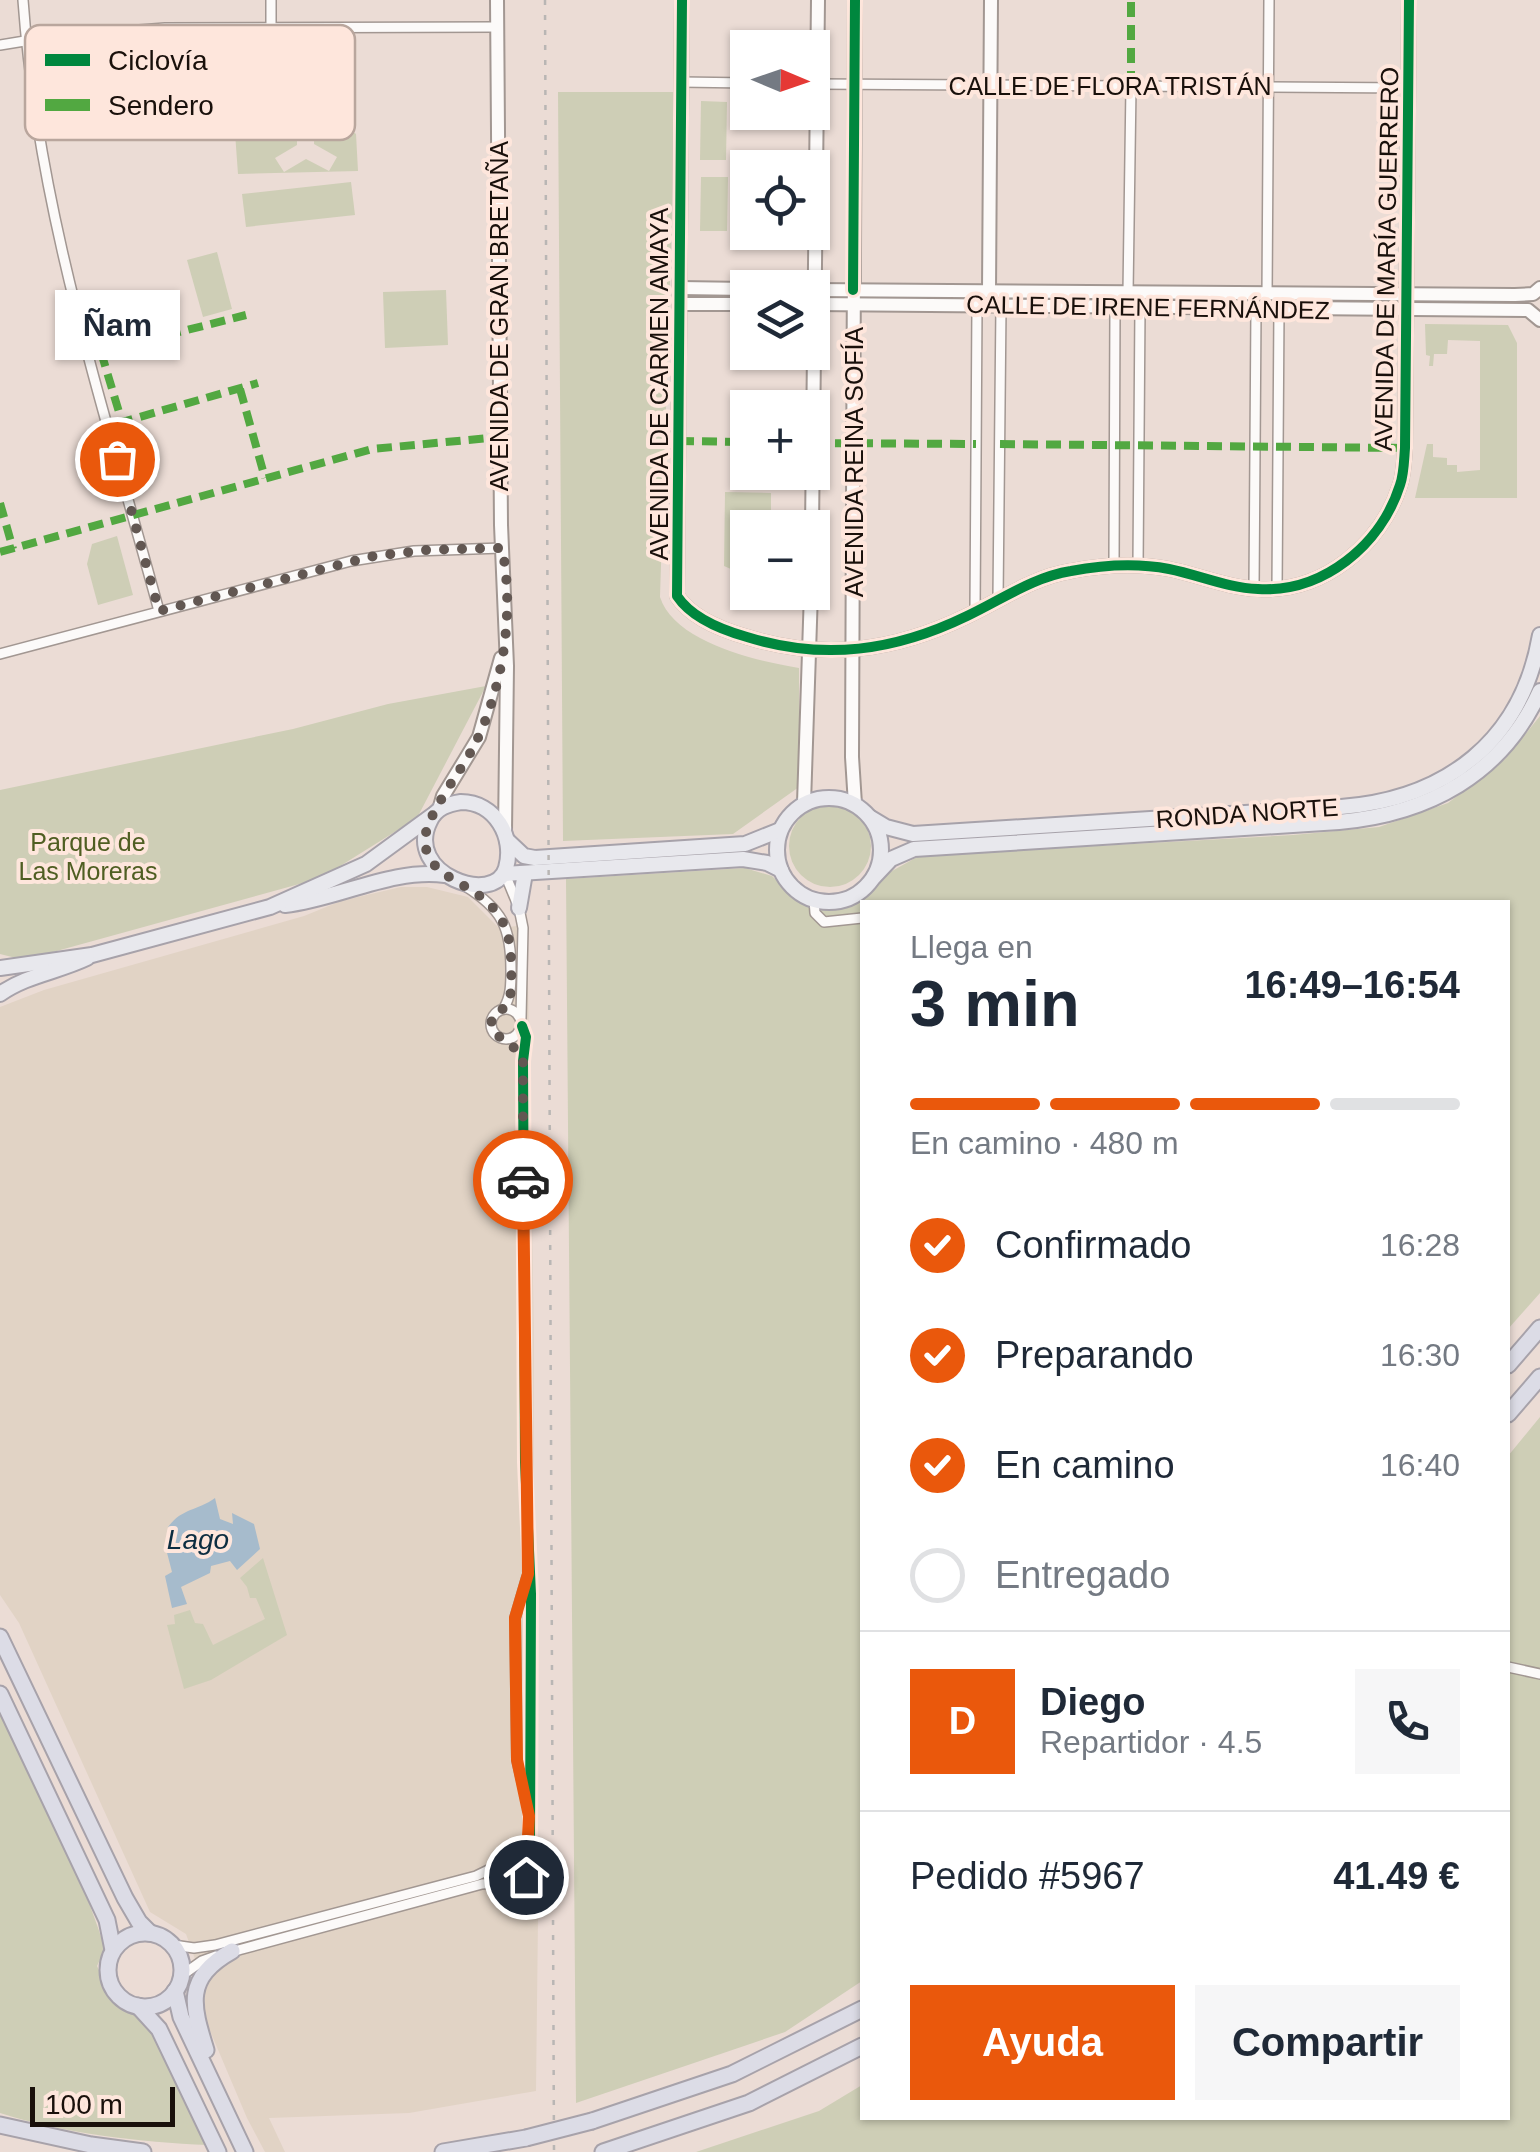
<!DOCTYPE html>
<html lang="es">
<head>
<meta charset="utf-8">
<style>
	:root { --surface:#fff; --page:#f6f6f7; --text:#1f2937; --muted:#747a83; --line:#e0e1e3; --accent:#ea580c }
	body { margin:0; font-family:Arial,sans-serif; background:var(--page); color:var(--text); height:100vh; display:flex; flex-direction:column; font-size:38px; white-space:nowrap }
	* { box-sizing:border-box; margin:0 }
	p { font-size:32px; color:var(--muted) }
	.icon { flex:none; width:55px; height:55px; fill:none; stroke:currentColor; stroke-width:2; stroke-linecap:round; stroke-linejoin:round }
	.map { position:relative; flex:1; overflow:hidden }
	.sheet { position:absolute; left:860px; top:900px; width:650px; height:1220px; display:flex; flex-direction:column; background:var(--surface); border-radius:0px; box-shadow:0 2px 8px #0004 }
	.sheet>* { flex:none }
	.needle { width:65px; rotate:92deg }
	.buttons { position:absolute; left:730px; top:30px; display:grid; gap:20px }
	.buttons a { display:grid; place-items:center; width:100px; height:100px; border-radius:0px; background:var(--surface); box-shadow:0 2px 8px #0004; font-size:50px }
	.scale { position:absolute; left:30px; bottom:25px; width:145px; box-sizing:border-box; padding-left:10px; border:5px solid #19100b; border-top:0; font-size:28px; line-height:35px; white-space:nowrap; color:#19100b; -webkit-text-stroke:8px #fee6dc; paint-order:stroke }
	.pin { position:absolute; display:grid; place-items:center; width:85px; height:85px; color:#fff; margin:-42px; border:5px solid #fff; border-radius:50%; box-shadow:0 2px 10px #0007 }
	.courier { position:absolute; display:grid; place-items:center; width:100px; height:100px; margin:-50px; border:8px solid #ea580c; border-radius:50%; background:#fff; color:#222; box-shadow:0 2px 12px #0007 }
	.bubble { position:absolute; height:70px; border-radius:0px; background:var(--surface); box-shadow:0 2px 8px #0004; font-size:32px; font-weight:800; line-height:70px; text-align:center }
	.overview em { font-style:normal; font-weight:800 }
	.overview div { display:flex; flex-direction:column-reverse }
	.overview { display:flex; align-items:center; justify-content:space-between; height:170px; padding:0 50px }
	h1 { font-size:65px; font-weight:800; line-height:75px }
	.bar { display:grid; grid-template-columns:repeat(4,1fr); gap:15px 10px; align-content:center; height:120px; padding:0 50px }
	.bar i { height:12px; border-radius:8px; background:var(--line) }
	.bar .selected { background:var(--accent) }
	.bar p { grid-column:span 4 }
	.line { display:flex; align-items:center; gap:25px; padding:0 50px; border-top:2px solid var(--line) }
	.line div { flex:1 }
	.round { display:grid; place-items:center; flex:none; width:105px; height:105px; border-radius:0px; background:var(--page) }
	ol { padding:0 50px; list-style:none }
	li { display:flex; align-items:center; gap:30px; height:110px }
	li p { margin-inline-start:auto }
	li .icon { padding:10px; border-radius:50%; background:var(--accent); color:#fff; stroke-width:4 }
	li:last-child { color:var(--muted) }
	li i { width:55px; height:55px; border:5px solid var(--line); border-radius:50% }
	.button { display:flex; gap:20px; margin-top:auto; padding:20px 50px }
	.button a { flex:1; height:115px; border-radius:0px; background:var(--accent); color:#fff; font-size:40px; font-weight:800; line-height:115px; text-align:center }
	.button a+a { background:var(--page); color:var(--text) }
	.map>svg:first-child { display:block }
</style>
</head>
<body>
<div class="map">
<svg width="1540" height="2152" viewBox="0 0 1540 2152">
	<rect width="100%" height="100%" fill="#ebdcd5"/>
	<path fill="#e1d3c5" d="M401 887H427L468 897 499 928 527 925 534 1340 533 1670 538 1919 536 2091 409 2113 269 2118 285 2152H265L247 2118 205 2019 200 1973 186 1934 150 1912 19 1623 0 1595V1007L44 990 304 916 341 901Z"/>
	<g fill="#ceceb6">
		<path d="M558 92H676L660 597C674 642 756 661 799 668V787L733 834 563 841Z"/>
		<path d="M701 101 727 102 726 160H700Z"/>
		<path d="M234 119H297V145L275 158 284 172 306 159 329 171 337 157 314 144V119H339L356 134 358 171 238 174Z"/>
		<path d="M701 177H728L727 231H700Z"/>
		<path d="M351 182 355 215 246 227 242 194Z"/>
		<path d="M217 252 232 309 203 317 187 260Z"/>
		<path d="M446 290 448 345 385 348 383 292Z"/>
		<path d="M1425 324 1508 325 1517 343V498H1415L1427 444H1433V457L1447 458V465H1457V472L1480 470V341L1448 340 1447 354H1434L1433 366H1429L1430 356 1426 355Z"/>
		<path d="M725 492 771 493V527L748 528 747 576 724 566Z"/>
		<path d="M117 536 133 595 98 605 87 564 92 544Z"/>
		<path d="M486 686 417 818 321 878 24 960 0 954V790L293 729 388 704Z"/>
		<path d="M1540 716V1293L1508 1329V902H862V1981L785 2032 576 2103 566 879 745 868 772 876 796 899 827 910 857 902 892 871 919 856 1293 835 1379 827 1448 803 1505 759Z"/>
		<circle cx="830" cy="846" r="41"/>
		<path d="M1540 1417V2152H696L819 2111 862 2085V2118H1508V1456Z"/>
		<path d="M263 1558 287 1635 211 1680 184 1689 167 1625 175 1624 174 1615 190 1610 195 1623 203 1624 213 1645 265 1619 256 1598H250L247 1587 240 1578Z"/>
		<path d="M0 1712C41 1788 79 1867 105 1949L97 1966 110 1994 136 2013 154 2034 208 2145C140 2142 65 2134 0 2113Z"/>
	</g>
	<path fill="#a6bbcc" d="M215 1498 220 1519 233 1524 232 1513 254 1524 260 1549 237 1570 230 1561 211 1566 210 1573 181 1587 187 1604 172 1608 165 1576 172 1572 165 1545 171 1534 168 1527C182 1508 197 1511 215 1498Z"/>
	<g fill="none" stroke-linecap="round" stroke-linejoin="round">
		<g stroke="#a29792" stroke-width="12">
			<g id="street">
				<path d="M23 0C38 211 104 408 159 611"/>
				<path d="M271 0V28"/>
				<path d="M0 45 49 37 165 28 497 27"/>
				<path d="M681 82 748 83"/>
				<path d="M816 84 1408 88"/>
				<path d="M1128 293 1131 86"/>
				<path d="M1267 296 1269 0"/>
				<path d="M1114 566 1115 307"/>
				<path d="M1138 566 1140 307"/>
				<path d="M1254 589 1256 309"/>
				<path d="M1277 590 1279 309"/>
				<path d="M998 599 1001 306"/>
				<path d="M975 612 977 305"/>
				<path d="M0 654 351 561 414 551 502 548"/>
				<path d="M505 874 519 908 523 928 521 1018"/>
				<path d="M465 886C502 909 511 927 511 970 511 984 511 996 504 1008"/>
				<path d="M814 900 815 913 824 922 862 918"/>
				<circle cx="506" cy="1024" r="15"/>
				<path d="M522 1026 526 1037 523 1061 525 1462 531 1594 530 1841 526 1863"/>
				<path d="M1508 1667 1540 1674"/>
				<path d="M526 1798 517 1760 515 1618 527 1577"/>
				<circle cx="515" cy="1870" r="13"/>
				<path d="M173 1945 194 1948 215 1945 476 1876 505 1862"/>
				<path d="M231 1952 482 1884 509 1882"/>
				<path d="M181 1976 202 1961 216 1956"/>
			</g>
		</g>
		<g stroke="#a29792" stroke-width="16">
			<g id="secondary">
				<path d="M497 0 501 525 507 666 505 832"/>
				<path d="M682 0 677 596C691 617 722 630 747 637 824 661 895 651 967 616 1001 600 1033 577 1071 571 1103 565 1137 563 1169 569 1199 575 1228 588 1258 589 1323 593 1381 545 1400 485 1404 474 1404 460 1405 448L1409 0"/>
				<path d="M855 0 852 757 855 804"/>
				<path d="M680 288 748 289"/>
				<path d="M812 290 1515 295 1533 294 1540 288"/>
				<path d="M989 291 991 0"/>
				<path d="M680 304H748"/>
				<path d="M812 304 1528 310 1540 320"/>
				<path d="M812 528 818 0"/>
				<path d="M804 803 811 592"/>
				<path d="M439 810 443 796 479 737 501 658"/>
			</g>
		</g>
		<g stroke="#a7a2aa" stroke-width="18">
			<g id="primary">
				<circle cx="829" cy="850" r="52"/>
				<path d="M461 802C495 802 515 837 506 868 495 907 403 874 430 821 436 808 448 804 461 802Z"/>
				<path d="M871 818 886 827 913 834 1341 807C1446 799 1522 741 1540 635"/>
				<path d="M507 840 524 856 535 858 745 844 780 830"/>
				<path d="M505 874 743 859 767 863 781 870"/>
				<path d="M874 877 891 859 914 849 1339 822C1428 814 1502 775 1540 691"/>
				<path d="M285 905C338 899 392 868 445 875"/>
				<path d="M519 908 525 873"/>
				<path d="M0 968 92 955 270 907 366 864 433 815"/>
				<path d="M0 994C27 975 58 972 87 958"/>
			</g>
		</g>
		<g stroke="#a7a2aa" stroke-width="19">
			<g id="highway">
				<path d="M1508 1365 1540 1328"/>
				<path d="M1508 1414 1540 1377"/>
				<path d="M0 1637 125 1898 139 1922 150 1933"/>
				<path d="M0 1694 107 1920 113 1950"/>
				<circle cx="145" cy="1970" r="37"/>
				<path d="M175 1991 181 2017 245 2152"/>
				<path d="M138 2006 159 2029 218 2152"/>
				<path d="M206 2050C192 2005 184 1978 232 1951"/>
				<path d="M592 2121 732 2074 862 2009"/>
				<path d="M0 2125 91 2145 143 2152"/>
				<path d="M443 2152 526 2138"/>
				<path d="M603 2152 749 2103 862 2046"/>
			</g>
		</g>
		<use href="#street" stroke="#fcfaf9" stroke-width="9"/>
		<use href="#secondary" stroke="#fcfaf9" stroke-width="12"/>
		<use href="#primary" stroke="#e8e8ed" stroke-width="14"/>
		<use href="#highway" stroke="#dcdce6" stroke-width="15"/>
		<path stroke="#b9b6b4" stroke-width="2.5" stroke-dasharray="5 10" stroke-linecap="butt" d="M545 0 554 2152"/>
		<g stroke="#a7a2aa" stroke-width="19" stroke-linecap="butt">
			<path id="highway-bridge" d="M526 2138 592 2121"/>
		</g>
		<use href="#highway-bridge" stroke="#dcdce6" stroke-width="15"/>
		<g stroke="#52a841" stroke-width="8" stroke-dasharray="15 8" stroke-linecap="butt">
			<path d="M1131 86V0"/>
			<path d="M85 345 98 341 101 352 246 315"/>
			<path d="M101 352 122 422 258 383"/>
			<path d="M240 389 265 478"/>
			<path d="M679 441 748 442"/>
			<path d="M812 443 976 444"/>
			<path d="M1000 444 1405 448"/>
			<path d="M0 503 13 549"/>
			<path d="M0 552 372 449 500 437"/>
		</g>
		<g stroke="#fee6dc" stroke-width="16">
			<g id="cycleway">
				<path d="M682 0 677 596C691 617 722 630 747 637 824 661 895 651 967 616 1001 600 1033 577 1071 571 1103 565 1137 563 1169 569 1199 575 1228 588 1258 589 1323 593 1381 545 1400 485 1404 474 1404 460 1405 448L1409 0"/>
				<path d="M853 290 855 0"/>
				<path d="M522 1026 526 1037 523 1061 525 1462 531 1594 530 1841 526 1863"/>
			</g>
		</g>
		<use href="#cycleway" stroke="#00873e" stroke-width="10"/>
	</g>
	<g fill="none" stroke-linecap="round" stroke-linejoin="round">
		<path stroke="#625752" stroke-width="10" stroke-dasharray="0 18" d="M117 459 159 611 374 556 427 550 502 548C515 612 503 690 473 748 461 771 424 818 425 841 427 893 512 876 511 963 511 976 514 998 504 1008 500 1011 496 1013 492 1016 488 1041 511 1036 523 1060V1180"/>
		<path stroke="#ea580c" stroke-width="12" d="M523 1180 528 1574 515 1618 517 1760 529 1816 526 1877"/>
	</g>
	<g text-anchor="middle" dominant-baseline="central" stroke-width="8" stroke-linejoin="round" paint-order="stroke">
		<g font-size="25" fill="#19100b" stroke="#fee6dc">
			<text x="1110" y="86">CALLE DE FLORA TRISTÁN</text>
			<text transform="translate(1386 259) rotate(-89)">AVENIDA DE MARÍA GUERRERO</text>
			<text transform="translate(1148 307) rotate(1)">CALLE DE IRENE FERNÁNDEZ</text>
			<text transform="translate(499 316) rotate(-90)">AVENIDA DE GRAN BRETAÑA</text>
			<text transform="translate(659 384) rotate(-90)">AVENIDA DE CARMEN AMAYA</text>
			<text transform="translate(854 462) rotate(-90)">AVENIDA REINA SOFÍA</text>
			<text transform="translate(1247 813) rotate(-4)">RONDA NORTE</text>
		</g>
		<g font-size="25" fill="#4f5e22" stroke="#fee6dc">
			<text x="88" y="842">Parque de<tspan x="88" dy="29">Las Moreras</tspan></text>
		</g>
		<g font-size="28" font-style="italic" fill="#0d2d41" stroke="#fee6dc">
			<text x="198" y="1539">Lago</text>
		</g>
	</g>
	<rect x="25" y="25" width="330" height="115" rx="15" fill="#fee6dc" stroke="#b9a69d" stroke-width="2.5"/>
	<rect x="45" y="54" width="45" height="12" fill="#00873e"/>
	<rect x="45" y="99" width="45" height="12" fill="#52a841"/>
	<g font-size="28" fill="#19100b">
		<text x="108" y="70">Ciclovía</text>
		<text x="108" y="115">Sendero</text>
	</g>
</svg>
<div class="buttons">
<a><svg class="needle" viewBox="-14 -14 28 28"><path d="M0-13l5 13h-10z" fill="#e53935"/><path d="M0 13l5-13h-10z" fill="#747a83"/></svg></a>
<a><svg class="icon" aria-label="locate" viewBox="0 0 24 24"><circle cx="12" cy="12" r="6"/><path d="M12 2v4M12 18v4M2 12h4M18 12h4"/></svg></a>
<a><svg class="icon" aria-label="layers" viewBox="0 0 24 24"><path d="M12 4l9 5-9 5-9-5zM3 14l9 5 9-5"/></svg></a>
<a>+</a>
<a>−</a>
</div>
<div class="scale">100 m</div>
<div class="pin" style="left:117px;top:459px;background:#ea580c"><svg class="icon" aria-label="bag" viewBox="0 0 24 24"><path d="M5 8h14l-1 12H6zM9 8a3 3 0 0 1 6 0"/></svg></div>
<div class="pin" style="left:526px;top:1877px;background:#1f2937"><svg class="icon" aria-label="home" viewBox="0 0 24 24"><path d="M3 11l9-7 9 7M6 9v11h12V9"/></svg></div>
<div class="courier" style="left:523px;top:1180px"><svg class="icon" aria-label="car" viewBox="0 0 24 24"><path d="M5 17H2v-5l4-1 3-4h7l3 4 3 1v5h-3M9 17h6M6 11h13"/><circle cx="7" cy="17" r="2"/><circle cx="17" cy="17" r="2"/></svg></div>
<div class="bubble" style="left:55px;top:290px;width:125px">Ñam</div>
<section class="sheet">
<div class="overview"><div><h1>3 min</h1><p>Llega en</p></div><em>16:49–16:54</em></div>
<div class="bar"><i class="selected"></i><i class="selected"></i><i class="selected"></i><i></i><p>En camino · 480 m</p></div>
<ol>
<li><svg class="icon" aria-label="check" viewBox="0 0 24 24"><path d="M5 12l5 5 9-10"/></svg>Confirmado<p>16:28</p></li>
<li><svg class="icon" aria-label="check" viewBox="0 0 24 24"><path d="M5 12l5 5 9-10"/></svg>Preparando<p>16:30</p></li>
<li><svg class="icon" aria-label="check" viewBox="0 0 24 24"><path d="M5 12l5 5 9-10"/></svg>En camino<p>16:40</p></li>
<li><i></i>Entregado</li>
</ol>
<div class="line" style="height:180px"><b class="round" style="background:var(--accent);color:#fff">D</b><div><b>Diego</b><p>Repartidor · 4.5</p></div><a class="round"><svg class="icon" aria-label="phone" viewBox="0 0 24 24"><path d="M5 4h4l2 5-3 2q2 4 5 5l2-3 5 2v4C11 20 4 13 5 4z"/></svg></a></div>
<div class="line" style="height:130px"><div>Pedido #5967</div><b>41.49 €</b></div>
<div class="button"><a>Ayuda</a><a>Compartir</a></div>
</section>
</div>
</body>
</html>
